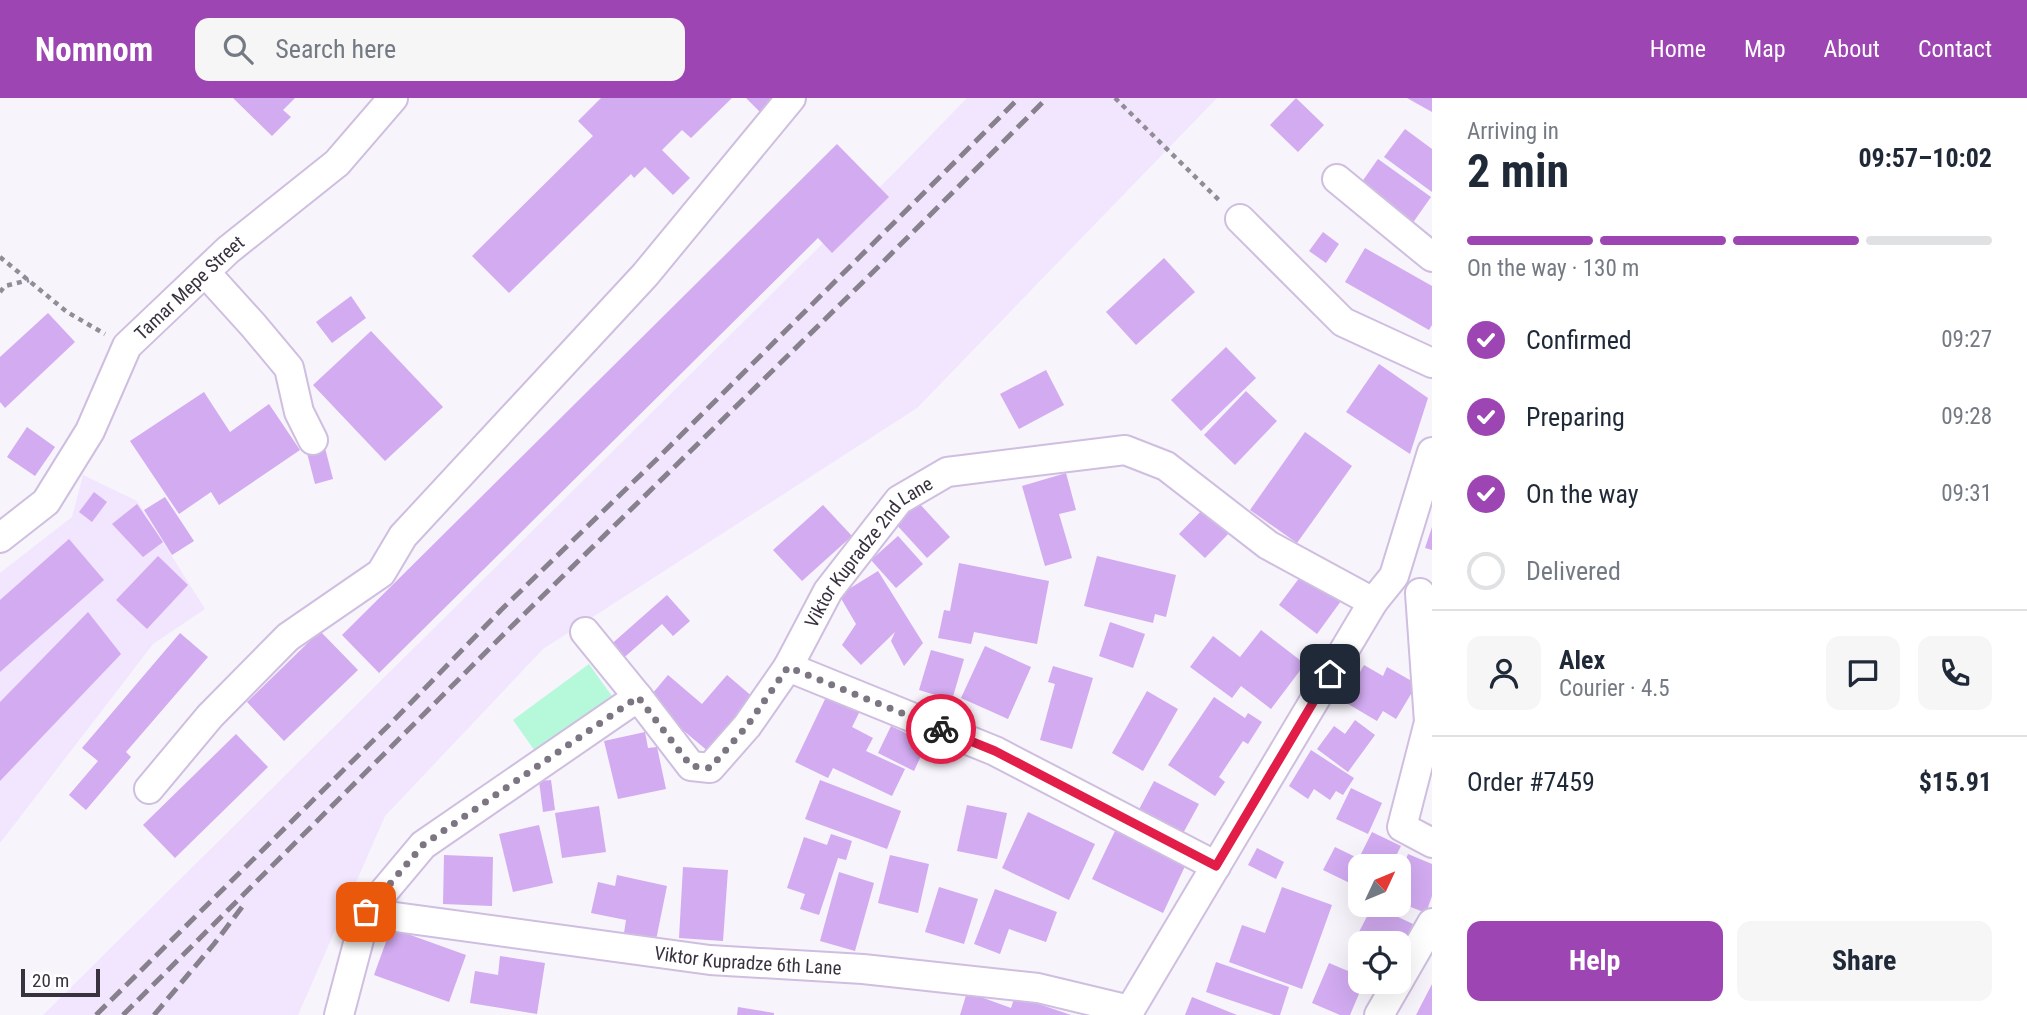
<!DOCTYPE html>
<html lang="en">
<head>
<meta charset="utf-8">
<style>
	:root { --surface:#fff; --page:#f6f6f7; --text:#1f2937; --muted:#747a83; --line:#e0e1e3; --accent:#9d46b3 }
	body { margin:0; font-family:"Roboto Condensed",sans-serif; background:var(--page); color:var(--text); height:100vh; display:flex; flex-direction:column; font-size:26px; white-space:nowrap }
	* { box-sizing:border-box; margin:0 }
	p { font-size:23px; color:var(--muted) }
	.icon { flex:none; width:38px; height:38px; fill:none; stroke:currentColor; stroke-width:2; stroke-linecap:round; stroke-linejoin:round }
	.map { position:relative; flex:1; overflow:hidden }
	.side { display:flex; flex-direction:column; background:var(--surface); width:595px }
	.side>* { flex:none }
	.needle { width:46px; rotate:46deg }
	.buttons { position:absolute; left:1348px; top:756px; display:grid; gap:14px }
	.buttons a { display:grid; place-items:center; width:63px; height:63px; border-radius:14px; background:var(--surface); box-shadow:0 7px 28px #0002; font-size:35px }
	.scale { position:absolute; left:21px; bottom:18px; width:79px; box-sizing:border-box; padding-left:7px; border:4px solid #38323f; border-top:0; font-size:19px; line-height:24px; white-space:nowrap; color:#38323f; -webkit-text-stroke:5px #fff; paint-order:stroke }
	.pin { position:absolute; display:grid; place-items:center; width:60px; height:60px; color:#fff; margin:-30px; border-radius:14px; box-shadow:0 4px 10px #0006 }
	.courier { position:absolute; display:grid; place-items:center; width:70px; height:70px; margin:-35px; border:5px solid #e11d48; border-radius:50%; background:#fff; color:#222; box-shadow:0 2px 9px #0007 }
	.head em { font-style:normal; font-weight:700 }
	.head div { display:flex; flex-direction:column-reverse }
	.head { display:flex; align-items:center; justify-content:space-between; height:119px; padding:0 35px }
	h1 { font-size:46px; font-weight:700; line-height:52px }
	.bar { display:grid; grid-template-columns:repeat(4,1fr); gap:10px 7px; align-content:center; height:84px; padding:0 35px }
	.bar i { height:9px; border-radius:5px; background:var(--line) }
	.bar .on { background:var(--accent) }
	.bar p { grid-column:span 4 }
	.line { display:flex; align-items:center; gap:18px; padding:0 35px; border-top:2px solid var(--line) }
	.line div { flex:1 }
	.round { display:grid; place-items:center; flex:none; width:74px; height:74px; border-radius:14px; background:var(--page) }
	ol { padding:0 35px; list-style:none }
	li { display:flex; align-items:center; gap:21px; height:77px }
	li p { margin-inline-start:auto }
	li .icon { padding:7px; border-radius:50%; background:var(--accent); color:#fff; stroke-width:4 }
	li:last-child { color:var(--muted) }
	li i { width:38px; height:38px; border:4px solid var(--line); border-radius:50% }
	.primary-button { display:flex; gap:14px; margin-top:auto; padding:14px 35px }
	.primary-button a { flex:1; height:80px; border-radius:14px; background:var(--accent); color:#fff; font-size:28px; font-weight:700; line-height:80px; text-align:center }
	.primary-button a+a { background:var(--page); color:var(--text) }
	header { display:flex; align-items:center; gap:42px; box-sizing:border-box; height:98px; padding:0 35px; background:var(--accent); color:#fff }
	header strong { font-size:33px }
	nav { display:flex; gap:38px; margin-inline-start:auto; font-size:24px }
	.search { width:490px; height:63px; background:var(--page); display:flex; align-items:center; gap:18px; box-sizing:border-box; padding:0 24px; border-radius:14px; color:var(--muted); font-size:26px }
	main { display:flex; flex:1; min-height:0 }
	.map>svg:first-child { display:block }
</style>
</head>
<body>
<header>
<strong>Nomnom</strong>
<div class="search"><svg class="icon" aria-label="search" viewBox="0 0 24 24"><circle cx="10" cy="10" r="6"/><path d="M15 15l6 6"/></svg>Search here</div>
<nav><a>Home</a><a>Map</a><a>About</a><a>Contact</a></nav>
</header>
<main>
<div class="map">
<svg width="1432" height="917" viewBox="0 0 1432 917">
	<rect width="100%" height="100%" fill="#f7f4fb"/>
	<g fill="#f2e5fe">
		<path d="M967 0H1217L917 310 543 551 385 718 298 917H43L899 70Z"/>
		<path d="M83 377 137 403 205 511 153 546 0 745V475L72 419Z"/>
	</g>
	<path fill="#b6f9da" d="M589 566 614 601 537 656 513 622Z"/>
	<g fill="#d2abf1">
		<path d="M233 0H295L283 12 291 19 272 38Z"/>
		<path d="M601 0H732L691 40 682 32 662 52 690 80 673 97 645 69 634 80 631 76 509 195 472 158 593 38 578 23Z"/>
		<path d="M746 0H776L764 18Z"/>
		<path d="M1296 0 1324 27 1298 54 1270 27Z"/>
		<path d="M1407 0H1432V14Z"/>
		<path d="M1405 31 1432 51V94L1384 59Z"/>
		<path d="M837 46 889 99 832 155 818 140 379 575 342 537Z"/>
		<path d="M1378 61 1431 99 1412 126 1359 88Z"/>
		<path d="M1323 134 1339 146 1326 165 1309 153Z"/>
		<path d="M1365 150 1432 188V227L1429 232 1345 184Z"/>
		<path d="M1164 160 1195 194 1136 247 1106 214Z"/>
		<path d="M351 198 366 220 332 245 316 224Z"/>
		<path d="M48 215 75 244 5 310 0 304V259Z"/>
		<path d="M371 233 443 309 385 363 313 287Z"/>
		<path d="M1226 249 1256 280 1201 333 1171 302Z"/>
		<path d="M1379 266 1428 300 1410 356 1346 314Z"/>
		<path d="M1046 272 1064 307 1019 331 1000 296Z"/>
		<path d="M1246 293 1277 323 1235 367 1204 337Z"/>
		<path d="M204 294 230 334 269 306 300 352 219 407 211 394 179 416 130 343Z"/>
		<path d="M27 329 55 349 35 378 7 359Z"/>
		<path d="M1305 334 1352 368 1297 445 1250 412Z"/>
		<path d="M325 350 333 381 315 386 307 355Z"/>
		<path d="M1066 375 1076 412 1059 416 1072 460 1045 468 1022 388Z"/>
		<path d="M94 394 107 404 92 424 79 414Z"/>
		<path d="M165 399 194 443 172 457 144 412Z"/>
		<path d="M918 404 950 439 927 460 895 425Z"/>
		<path d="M137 406 163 444 143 459 112 426Z"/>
		<path d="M823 407 852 438 802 483 773 452Z"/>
		<path d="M1206 408 1232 432 1205 460 1179 436Z"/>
		<path d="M1432 429V452L1425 450Z"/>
		<path d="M898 438 923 466 896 490 871 462Z"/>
		<path d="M69 441 104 482 0 574V502Z"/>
		<path d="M158 458 188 487 147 531 116 502Z"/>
		<path d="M1097 458 1176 477 1166 519 1155 516 1153 525 1084 508Z"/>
		<path d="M959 465 1049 483 1037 546 974 534 971 546 938 540 944 512 950 513Z"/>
		<path d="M878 473 923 545 904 568 891 543 895 534 861 567 842 547 856 526 839 497Z"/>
		<path d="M1303 475 1341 503 1317 536 1279 507Z"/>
		<path d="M667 497 690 523 673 538 662 526 619 564 607 550Z"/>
		<path d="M88 514 121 556 0 683V604Z"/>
		<path d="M1110 524 1145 536 1133 570 1099 558Z"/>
		<path d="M1261 532 1305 566 1271 611 1241 588 1232 600 1190 569 1213 538 1240 559Z"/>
		<path d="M320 533 358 572 284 643 247 604Z"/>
		<path d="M180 535 208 559 126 654 131 659 86 712 69 697 98 663 82 650Z"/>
		<path d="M985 548 1031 569 1008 621 961 600Z"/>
		<path d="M931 552 964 561 952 602 919 592Z"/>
		<path d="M1364 567 1383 578 1387 569 1417 586 1396 621 1383 613 1377 623 1343 603Z"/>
		<path d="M1053 568 1093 580 1072 651 1040 642 1055 586 1048 584Z"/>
		<path d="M668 577 702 606 727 577 754 600 709 654 647 602Z"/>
		<path d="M1147 593 1178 611 1143 673 1112 655Z"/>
		<path d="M827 597 860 613 852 629 873 640 866 653 905 671 892 698 833 670 828 680 795 664Z"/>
		<path d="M1214 599 1245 620 1248 615 1262 624 1248 646 1243 643 1219 679 1225 684 1215 698 1168 667Z"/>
		<path d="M1355 622 1375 637 1348 674 1317 651 1334 628 1345 636Z"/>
		<path d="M891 628 927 645 914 673 878 655Z"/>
		<path d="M645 634 648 650 657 649 666 691 618 701 604 643Z"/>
		<path d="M236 636 268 669 175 760 143 727Z"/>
		<path d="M1311 652 1354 680 1343 697 1336 693 1330 702 1314 691 1308 701 1289 688Z"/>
		<path d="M551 682 555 712 543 714 539 683Z"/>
		<path d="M820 682 901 713 887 751 805 721Z"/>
		<path d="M1154 683 1199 706 1181 739 1137 715Z"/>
		<path d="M1351 690 1382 705 1368 736 1336 721Z"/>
		<path d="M967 707 1007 715 997 761 957 753Z"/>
		<path d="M599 708 606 754 562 760 555 715Z"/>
		<path d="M1028 714 1095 746 1069 802 1002 770Z"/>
		<path d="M539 727 553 785 513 794 499 736Z"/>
		<path d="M1115 733 1186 766 1163 815 1092 781Z"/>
		<path d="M1372 734 1401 748 1391 768H1381L1360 758Z"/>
		<path d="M831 736 852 743 846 762 838 760 819 817 800 811 805 796 787 790 804 739 827 747Z"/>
		<path d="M1335 749 1374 768H1360V790L1323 772Z"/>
		<path d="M1257 750 1284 764 1276 781 1248 767Z"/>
		<path d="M1408 756 1432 766V798L1426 815 1398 804V781Z"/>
		<path d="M444 757 493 759 492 808 443 806Z"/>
		<path d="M890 757 929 766 918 815 878 805Z"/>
		<path d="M683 769 728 772 723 843 679 840Z"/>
		<path d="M839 774 874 785 855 853 820 843Z"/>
		<path d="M617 777 667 788 656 842 624 835 626 822 591 815 598 784 615 788Z"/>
		<path d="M939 789 978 801 964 846 925 834Z"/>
		<path d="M1282 789 1332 807 1302 891 1229 864 1242 827 1265 835Z"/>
		<path d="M995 791 1057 814 1046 844 1009 831 1000 856 974 846Z"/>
		<path d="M1373 807 1413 826 1398 855V845H1360V859L1349 853Z"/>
		<path d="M391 830 466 857 449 904 374 877Z"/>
		<path d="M500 858 545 865 537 916 470 905 475 873 498 877Z"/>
		<path d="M1216 864 1289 889 1280 917H1274L1206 894Z"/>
		<path d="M1329 865 1360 878V884H1364L1350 917H1340L1312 905Z"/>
		<path d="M1432 886V917H1416Z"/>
		<path d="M967 894 1011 910 1015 898 1071 917H960Z"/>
		<path d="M1192 899 1237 917H1185Z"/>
		<path d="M738 909 774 915V917H737Z"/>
	</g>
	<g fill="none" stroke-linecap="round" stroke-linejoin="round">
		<g stroke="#cfbee0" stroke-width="32">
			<g id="minor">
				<path d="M1337 81 1432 159"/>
				<path d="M1240 121 1343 224 1432 265"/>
				<path d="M205 174 253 227 289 270 299 314 313 342"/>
				<path id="s1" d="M0 440 46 404 90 333 127 248 228 152 337 65 393 0"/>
				<path d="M1420 495 1429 624 1402 729 1432 745"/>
				<path id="s2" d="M585 534 638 599 691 668 710 670 747 628 788 569 828 493 899 402 947 374 1125 352 1166 368 1268 447 1373 504"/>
				<path d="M788 569 995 653 1216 768"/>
				<path d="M149 691 210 618 288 539 381 475 403 438 645 177 791 0"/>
				<path id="s3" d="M366 815 710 862 863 871 1038 890 1130 912"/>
				<path d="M1398 884 1432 825"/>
				<path d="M339 917 366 815 423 747 638 599"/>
				<path d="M1127 917 1373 504 1394 478 1432 354"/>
				<path d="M1379 917 1398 884"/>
			</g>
		</g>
		<g stroke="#918d97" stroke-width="4.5" stroke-dasharray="5 5" stroke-linecap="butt">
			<path d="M1115 0 1221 104"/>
			<path d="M0 159 67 214 105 236"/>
			<path d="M0 194 5 188 29 182"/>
		</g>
		<use href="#minor" stroke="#fff" stroke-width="28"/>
		<g stroke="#86818c" stroke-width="5" stroke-dasharray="14 7" stroke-linecap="butt">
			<path d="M96 917 396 620 501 512 657 361 1019 0"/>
			<path d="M123 917 510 530 864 183 1047 0"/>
			<path d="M154 917 214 846 242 809"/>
		</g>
	</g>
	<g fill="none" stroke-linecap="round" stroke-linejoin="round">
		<path stroke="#7b7681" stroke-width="7" stroke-dasharray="0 12.6" d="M366 814 423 747 638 599 691 668 710 670 747 628 788 569 941 631"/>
		<path stroke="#e11d48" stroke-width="9" d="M941 631 995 653 1216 768 1330 576"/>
	</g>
	<g text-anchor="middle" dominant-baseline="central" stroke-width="5" stroke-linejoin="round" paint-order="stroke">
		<g font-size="19" fill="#38323f" stroke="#fff">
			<text stroke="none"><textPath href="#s1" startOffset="320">Tamar Mepe Street</textPath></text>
			<text stroke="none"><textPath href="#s2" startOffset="460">Viktor Kupradze 2nd Lane</textPath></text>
			<text stroke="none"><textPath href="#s3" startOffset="385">Viktor Kupradze 6th Lane</textPath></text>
		</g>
	</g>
</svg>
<div class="buttons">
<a><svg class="needle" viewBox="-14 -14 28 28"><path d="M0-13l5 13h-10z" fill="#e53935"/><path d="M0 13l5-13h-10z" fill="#747a83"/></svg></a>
<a><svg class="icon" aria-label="locate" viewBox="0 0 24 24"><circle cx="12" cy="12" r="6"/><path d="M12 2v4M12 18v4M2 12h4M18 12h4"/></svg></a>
</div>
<div class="scale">20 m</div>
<div class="pin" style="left:366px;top:814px;background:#ea580c"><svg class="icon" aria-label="bag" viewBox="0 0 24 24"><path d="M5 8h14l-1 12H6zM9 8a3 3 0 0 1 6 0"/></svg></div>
<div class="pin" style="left:1330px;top:576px;background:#1f2937"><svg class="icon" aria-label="home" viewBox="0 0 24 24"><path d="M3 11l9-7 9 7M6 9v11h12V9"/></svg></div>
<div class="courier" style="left:941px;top:631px"><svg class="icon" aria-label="bike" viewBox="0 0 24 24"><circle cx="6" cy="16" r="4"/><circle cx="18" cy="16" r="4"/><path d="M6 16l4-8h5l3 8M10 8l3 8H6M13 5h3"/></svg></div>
</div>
<section class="side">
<div class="head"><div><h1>2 min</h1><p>Arriving in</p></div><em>09:57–10:02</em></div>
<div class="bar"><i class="on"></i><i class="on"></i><i class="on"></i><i></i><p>On the way · 130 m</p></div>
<ol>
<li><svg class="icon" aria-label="check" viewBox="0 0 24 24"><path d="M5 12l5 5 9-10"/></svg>Confirmed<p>09:27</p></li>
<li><svg class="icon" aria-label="check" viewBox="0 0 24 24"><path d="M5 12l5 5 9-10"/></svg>Preparing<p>09:28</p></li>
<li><svg class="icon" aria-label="check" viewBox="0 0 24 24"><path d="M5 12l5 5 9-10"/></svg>On the way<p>09:31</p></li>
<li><i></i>Delivered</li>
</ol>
<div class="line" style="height:126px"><a class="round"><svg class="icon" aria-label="person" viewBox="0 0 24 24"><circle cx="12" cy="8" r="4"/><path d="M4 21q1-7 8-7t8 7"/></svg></a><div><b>Alex</b><p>Courier · 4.5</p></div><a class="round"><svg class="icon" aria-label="chat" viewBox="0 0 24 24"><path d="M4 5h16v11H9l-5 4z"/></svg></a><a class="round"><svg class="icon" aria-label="phone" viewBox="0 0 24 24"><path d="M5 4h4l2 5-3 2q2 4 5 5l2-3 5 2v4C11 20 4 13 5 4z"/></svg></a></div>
<div class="line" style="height:91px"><div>Order #7459</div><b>$15.91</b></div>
<div class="primary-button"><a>Help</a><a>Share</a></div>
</section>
</main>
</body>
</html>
